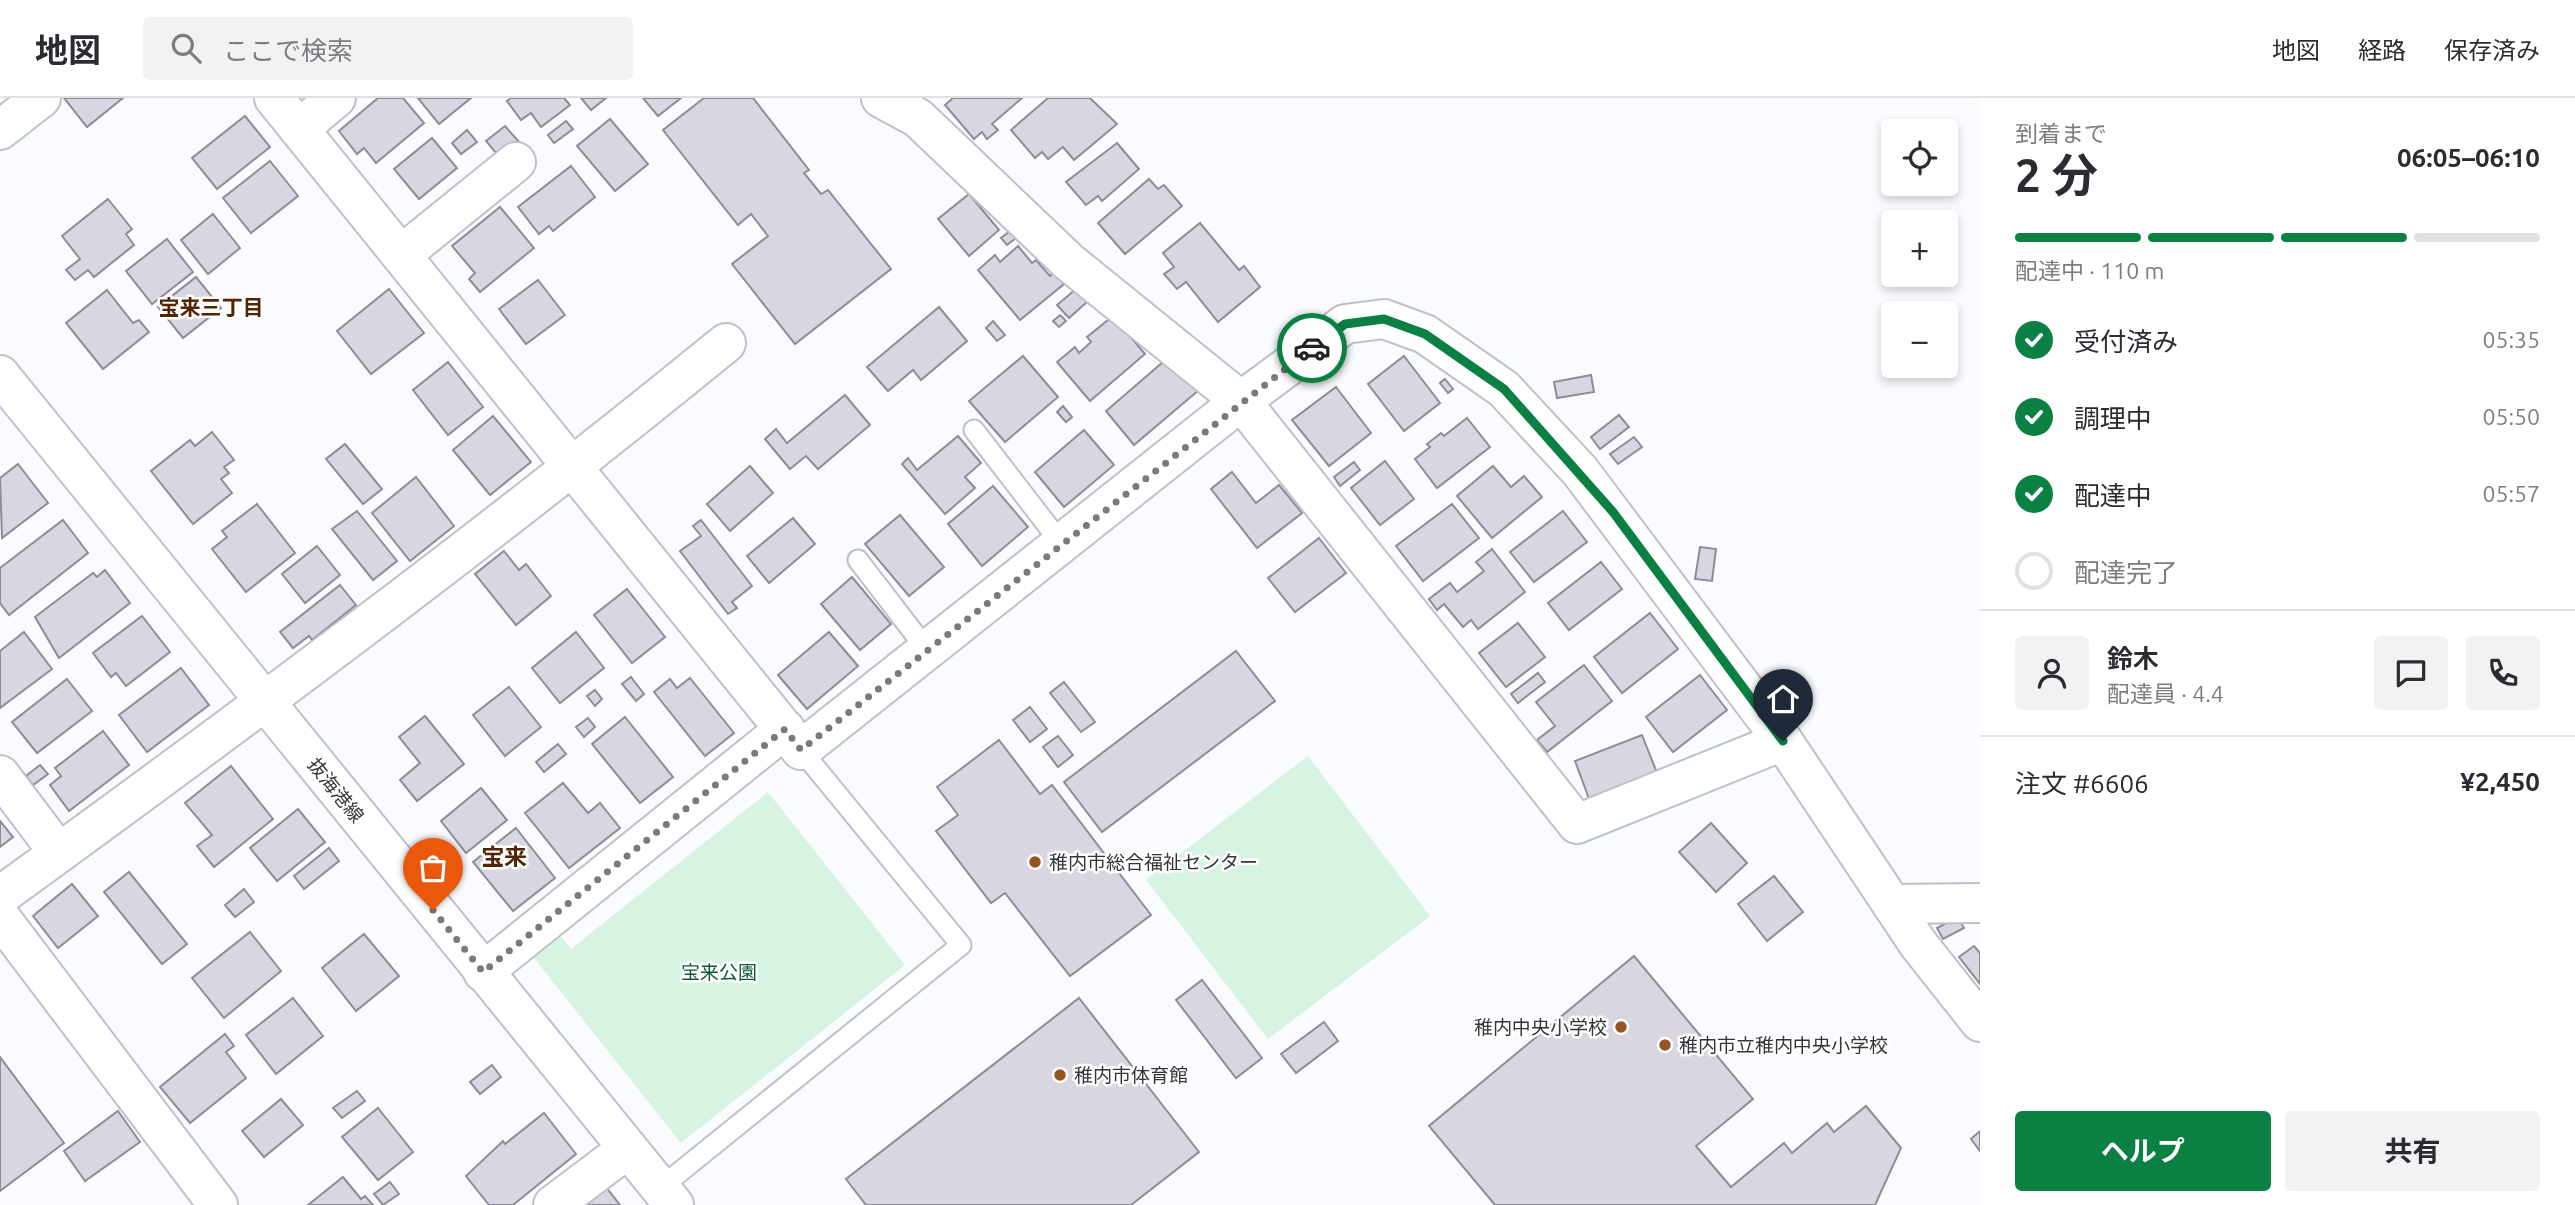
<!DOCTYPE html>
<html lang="ja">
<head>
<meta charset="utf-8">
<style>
	:root { --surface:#fff; --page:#f2f2f3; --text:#2b2b33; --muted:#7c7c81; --line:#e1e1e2; --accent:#0b8043 }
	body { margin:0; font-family:Ubuntu,"Noto Sans JP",sans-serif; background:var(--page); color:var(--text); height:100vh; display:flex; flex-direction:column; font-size:26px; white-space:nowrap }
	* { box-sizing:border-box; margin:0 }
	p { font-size:23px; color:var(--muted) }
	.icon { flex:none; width:38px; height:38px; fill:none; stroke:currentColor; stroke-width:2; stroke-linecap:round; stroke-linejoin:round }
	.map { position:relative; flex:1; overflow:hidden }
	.panel { display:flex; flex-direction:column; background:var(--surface); width:595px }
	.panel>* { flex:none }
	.tools { position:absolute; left:1881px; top:21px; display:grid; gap:14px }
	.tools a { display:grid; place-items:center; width:77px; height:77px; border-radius:7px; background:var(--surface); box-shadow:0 4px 10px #0003; font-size:35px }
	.pin { position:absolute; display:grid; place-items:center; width:60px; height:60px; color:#fff; margin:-72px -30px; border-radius:50% 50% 50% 0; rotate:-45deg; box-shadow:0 0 7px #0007 }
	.pin .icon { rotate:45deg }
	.courier { position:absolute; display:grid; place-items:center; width:70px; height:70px; margin:-35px; border:5px solid #0b8043; border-radius:50%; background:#fff; color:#222; box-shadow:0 2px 9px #0007 }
	.head em { font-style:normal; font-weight:700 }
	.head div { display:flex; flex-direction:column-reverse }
	.head { display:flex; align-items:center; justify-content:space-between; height:119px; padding:0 35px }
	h1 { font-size:46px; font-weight:700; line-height:52px }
	.bar { display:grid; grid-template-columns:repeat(4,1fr); gap:10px 7px; align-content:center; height:84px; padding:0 35px }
	.bar i { height:9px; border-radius:5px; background:var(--line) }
	.bar .selected { background:var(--accent) }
	.bar p { grid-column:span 4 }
	.line { display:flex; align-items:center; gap:18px; padding:0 35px; border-top:2px solid var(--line) }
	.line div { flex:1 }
	.round { display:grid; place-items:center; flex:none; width:74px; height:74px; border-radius:7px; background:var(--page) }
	ol { padding:0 35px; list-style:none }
	li { display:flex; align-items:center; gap:21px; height:77px }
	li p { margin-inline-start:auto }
	li .icon { padding:7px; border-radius:50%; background:var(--accent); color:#fff; stroke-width:4 }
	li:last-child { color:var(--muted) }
	li i { width:38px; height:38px; border:4px solid var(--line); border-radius:50% }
	.button { display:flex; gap:14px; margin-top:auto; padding:14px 35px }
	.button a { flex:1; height:80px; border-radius:7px; background:var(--accent); color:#fff; font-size:28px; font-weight:700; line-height:80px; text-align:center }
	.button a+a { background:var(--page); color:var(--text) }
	header { display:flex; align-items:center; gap:42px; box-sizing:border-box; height:98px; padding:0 35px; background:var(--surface); border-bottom:2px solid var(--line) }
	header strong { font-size:33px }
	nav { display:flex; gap:38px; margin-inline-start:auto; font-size:24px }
	.search { width:490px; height:63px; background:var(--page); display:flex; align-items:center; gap:18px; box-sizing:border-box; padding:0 24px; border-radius:7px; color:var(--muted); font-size:26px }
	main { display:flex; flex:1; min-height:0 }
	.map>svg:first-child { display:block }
</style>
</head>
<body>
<header>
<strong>地図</strong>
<div class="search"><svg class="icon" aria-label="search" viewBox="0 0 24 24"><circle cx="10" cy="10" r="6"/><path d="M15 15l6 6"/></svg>ここで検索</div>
<nav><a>地図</a><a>経路</a><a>保存済み</a></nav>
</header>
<main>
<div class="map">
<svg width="1980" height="1107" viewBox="0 0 1980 1107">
	<rect width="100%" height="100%" fill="#fafbfe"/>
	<g fill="#d6f4e1">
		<path d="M1308 658 1430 818 1268 941 1146 782Z"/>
		<path d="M768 694 905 867 681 1045 530 855 557 834 571 851Z"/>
	</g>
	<g fill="#d9d6e2" stroke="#8f8c97" stroke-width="2">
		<path d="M64 0H123L87 29Z"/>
		<path d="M378 0H403L424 25 376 65 364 50 357 56 339 33Z"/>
		<path d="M418 0H471L439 26Z"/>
		<path d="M511 0H564L570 7 541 29 531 15 521 22 507 3Z"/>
		<path d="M581 0H606L591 12Z"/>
		<path d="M643 0H681L658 18Z"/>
		<path d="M704 0H753L809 72 804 75 821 96 828 92 891 171 795 246 732 166 768 138 751 116 738 127 663 32Z"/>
		<path d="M953 0H1022L992 26 998 32 987 41 982 34 974 41 945 7Z"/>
		<path d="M1048 0H1090L1117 26 1074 62 1063 49 1048 61 1042 54 1035 60 1011 32Z"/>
		<path d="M245 18 270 49 217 91 192 60Z"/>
		<path d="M610 21 648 66 615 93 577 48Z"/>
		<path d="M566 23 573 31 554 45 548 37Z"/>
		<path d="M505 28 520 45 501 61 486 43Z"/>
		<path d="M467 32 477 44 461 56 452 45Z"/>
		<path d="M432 40 457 70 419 101 394 71Z"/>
		<path d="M1117 45 1139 71 1102 103 1098 98 1086 107 1066 84Z"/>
		<path d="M270 63 298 98 251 135 223 100Z"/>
		<path d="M571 68 595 99 553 133 549 128 539 136 518 109Z"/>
		<path d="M1149 81 1158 91 1164 87 1182 108 1125 156 1098 125Z"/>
		<path d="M969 96 999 132 969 158 938 121Z"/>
		<path d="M108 101 132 131 126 136 134 147 94 179 88 172 75 182 66 172 80 161 62 138Z"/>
		<path d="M500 109 534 150 480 194 469 181 475 175 452 148Z"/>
		<path d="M213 116 240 150 208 176 181 142Z"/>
		<path d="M1200 125 1239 172 1244 168 1260 189 1218 224 1186 184 1177 191 1164 176 1174 169 1163 155Z"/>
		<path d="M1010 133 1016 140 1007 147 1001 140Z"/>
		<path d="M167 141 193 174 152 206 126 173Z"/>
		<path d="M1018 148 1032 165 1036 162 1050 178 1054 174 1064 186 1020 222 978 172 995 157 1000 164Z"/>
		<path d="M196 179 221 210 183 240 158 209Z"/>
		<path d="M538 182 565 217 526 246 499 211Z"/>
		<path d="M389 191 424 235 371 276 337 233Z"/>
		<path d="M1076 191 1087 204 1069 220 1057 207Z"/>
		<path d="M107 192 133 225 139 222 149 234 103 271 66 225Z"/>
		<path d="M939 209 967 243 921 282 913 272 888 293 867 269Z"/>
		<path d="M1060 217 1066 223 1059 229 1053 223Z"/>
		<path d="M1113 218 1145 256 1090 303 1057 264 1075 249 1079 255 1091 244 1087 239Z"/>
		<path d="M993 223 1005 237 997 243 986 230Z"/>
		<path d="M1023 258 1058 299 1005 344 969 303Z"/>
		<path d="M1170 258 1199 292 1134 347 1106 313Z"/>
		<path d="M1404 258 1440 305 1404 333 1368 286Z"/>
		<path d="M448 264 483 309 448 337 413 292Z"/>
		<path d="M1591 277 1594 294 1557 300 1554 284Z"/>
		<path d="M1445 281 1453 291 1448 295 1440 285Z"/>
		<path d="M1336 289 1371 335 1329 368 1292 322Z"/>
		<path d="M845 297 870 327 818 371 806 358 790 371 765 341 776 331 787 345Z"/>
		<path d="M1063 308 1072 319 1066 324 1057 314Z"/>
		<path d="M1619 317 1629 329 1600 351 1591 339Z"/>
		<path d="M493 318 531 364 490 397 453 352Z"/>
		<path d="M1467 320 1490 349 1437 390 1415 361 1430 349 1427 346 1441 335 1444 338Z"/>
		<path d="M1084 332 1114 367 1064 409 1035 374Z"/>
		<path d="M212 334 234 362 224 369 229 375 221 381 232 395 193 426 151 373 190 342 195 348Z"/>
		<path d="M958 338 981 365 965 379 975 390 945 416 902 366 908 360 917 372Z"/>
		<path d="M1634 339 1642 349 1618 366 1610 356Z"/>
		<path d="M345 346 382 391 363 406 326 361Z"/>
		<path d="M1385 363 1414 401 1380 427 1351 390Z"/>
		<path d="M1354 364 1360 372 1340 388 1334 379Z"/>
		<path d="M18 366 48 405 2 440 0 380Z"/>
		<path d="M750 368 773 395 730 433 707 406Z"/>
		<path d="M1493 368 1511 389 1524 378 1542 399 1492 440 1457 398Z"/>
		<path d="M1232 374 1256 405 1279 387 1302 415 1257 450 1211 391Z"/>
		<path d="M416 379 454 428 410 463 372 415Z"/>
		<path d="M993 388 1028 429 982 468 948 426Z"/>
		<path d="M257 406 295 455 246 494 212 451 227 439 222 433Z"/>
		<path d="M1452 406 1479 440 1423 483 1396 448Z"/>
		<path d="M357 413 397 463 373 482 332 431Z"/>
		<path d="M1563 413 1587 444 1534 484 1510 454Z"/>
		<path d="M900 417 944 469 909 498 865 446Z"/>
		<path d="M793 420 815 446 769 485 747 458Z"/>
		<path d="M63 422 88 455 9 517 0 505V470Z"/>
		<path d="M701 422 752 488 732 504 737 510 728 516 680 453 701 438 693 428Z"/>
		<path d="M1319 440 1346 475 1295 514 1268 480Z"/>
		<path d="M317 448 340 477 305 505 282 476Z"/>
		<path d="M1700 449 1716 451 1712 483 1695 481Z"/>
		<path d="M1492 451 1525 494 1478 531 1471 522 1463 529 1444 506 1437 512 1429 501 1450 485 1457 494 1484 473 1476 464Z"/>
		<path d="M504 453 519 472 526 466 551 498 516 527 475 476Z"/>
		<path d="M1601 464 1622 491 1569 532 1548 505Z"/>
		<path d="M105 472 130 505 59 560 35 519 93 475 97 479Z"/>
		<path d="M852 479 891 526 860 552 821 506Z"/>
		<path d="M340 487 356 507 312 542 309 538 293 550 280 534Z"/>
		<path d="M627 491 665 539 632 565 594 517Z"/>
		<path d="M1650 515 1678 551 1622 595 1594 559Z"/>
		<path d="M142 518 170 554 126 588 116 575 111 579 93 555Z"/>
		<path d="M1518 525 1545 559 1506 589 1479 555Z"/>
		<path d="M24 534 52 571 0 610V553Z"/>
		<path d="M576 534 604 570 560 605 532 570Z"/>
		<path d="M829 534 858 568 807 611 778 577Z"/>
		<path d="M1236 553 1275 603 1102 734 1064 684Z"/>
		<path d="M1584 567 1612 603 1547 654 1537 642 1555 628 1536 604Z"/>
		<path d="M181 570 209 607 147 654 119 617Z"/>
		<path d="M1538 575 1545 584 1518 605 1511 596Z"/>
		<path d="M1700 577 1727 612 1673 654 1646 619Z"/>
		<path d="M631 579 644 596 636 603 622 586Z"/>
		<path d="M690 580 734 635 705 658 654 594 670 581 677 590Z"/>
		<path d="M67 581 92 613 37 655 12 624Z"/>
		<path d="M1064 584 1095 624 1081 634 1050 595Z"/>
		<path d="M509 589 541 629 505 658 473 617Z"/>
		<path d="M595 592 602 601 595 608 587 598Z"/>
		<path d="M1030 609 1047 631 1030 644 1013 622Z"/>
		<path d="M425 618 464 666 417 703 400 682 420 665 399 639Z"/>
		<path d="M625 619 673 679 640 705 592 646Z"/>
		<path d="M588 620 595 629 584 639 576 629Z"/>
		<path d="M103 633 129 667 69 713 50 687 61 678 55 670Z"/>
		<path d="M1642 637 1659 680 1591 706 1575 663Z"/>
		<path d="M1058 638 1073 657 1058 669 1043 649Z"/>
		<path d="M999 642 1040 696 1052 687 1151 817 1070 878 1005 795 991 805 936 733 958 717 937 689Z"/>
		<path d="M558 646 566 656 544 674 536 664Z"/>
		<path d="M40 667 48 676 33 687 26 678Z"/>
		<path d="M231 668 273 721 214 769 197 748 212 737 185 705Z"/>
		<path d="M563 685 588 715 600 705 620 730 569 770 525 715Z"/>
		<path d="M481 690 507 722 466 755 441 723Z"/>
		<path d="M298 711 325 744 277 783 250 750Z"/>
		<path d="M0 723 13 739 0 749Z"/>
		<path d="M1711 725 1747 765 1716 794 1679 754Z"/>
		<path d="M516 730 555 780 513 813 473 764Z"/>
		<path d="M329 750 339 763 304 791 294 778Z"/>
		<path d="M129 774 187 846 162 866 104 794Z"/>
		<path d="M1774 778 1803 814 1767 843 1738 806Z"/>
		<path d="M72 786 98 818 58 850 33 818Z"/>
		<path d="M244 791 254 804 235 819 225 807Z"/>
		<path d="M1958 819 1964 830 1943 841 1937 830Z"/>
		<path d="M250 834 281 873 224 920 192 880Z"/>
		<path d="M364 836 399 878 356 913 322 870Z"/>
		<path d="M1974 848 1980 855V886L1959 859Z"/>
		<path d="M1634 858 1753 1001 1696 1048 1731 1089 1784 1045 1792 1055 1827 1025 1834 1034 1866 1008 1901 1050 1875 1107H1495L1429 1028Z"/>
		<path d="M1202 882 1262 960 1236 980 1176 902Z"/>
		<path d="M293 900 323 938 276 976 246 937Z"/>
		<path d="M1079 900 1199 1054 1131 1107H866L846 1081Z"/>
		<path d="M1324 924 1338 943 1296 975 1281 956Z"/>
		<path d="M225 936 234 948 226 954 246 980 190 1025 160 989Z"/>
		<path d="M0 959 64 1045 0 1093Z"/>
		<path d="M492 967 501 979 480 996 470 984Z"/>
		<path d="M357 993 365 1003 342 1020 333 1010Z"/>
		<path d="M281 1001 303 1027 264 1059 242 1033Z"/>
		<path d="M378 1010 413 1054 378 1082 342 1039Z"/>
		<path d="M118 1013 140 1044 85 1083 64 1053Z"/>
		<path d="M544 1015 576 1056 513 1107H489L466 1078 503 1043 505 1046Z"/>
		<path d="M1980 1033V1053L1971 1041Z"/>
		<path d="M343 1079 361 1101 365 1098 373 1107H308Z"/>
		<path d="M390 1084 399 1096 383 1107 374 1096Z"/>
		<path d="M606 1089 620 1107H582Z"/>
	</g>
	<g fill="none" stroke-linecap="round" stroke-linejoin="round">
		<g stroke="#bdc1cc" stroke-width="23">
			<g id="service">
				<path d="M974 332 1061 445"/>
				<path d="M858 462 927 552"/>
				<path d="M660 1090 961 847 801 652"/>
			</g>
		</g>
		<g stroke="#bdc1cc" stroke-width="42">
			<g id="minor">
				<path d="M881 0 918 20 1069 164 1241 303 1577 726 1783 643"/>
				<path d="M299 31 336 0"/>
				<path d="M0 32 41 0"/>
				<path d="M401 157 516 64"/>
				<path d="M801 652 1241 303 1345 226 1384 221 1425 236 1504 291 1580 373 1783 643 1919 847 1980 924"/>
				<path d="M0 677 59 755"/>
				<path d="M0 798C246 619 490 438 726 245"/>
				<path d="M1892 806 1980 805"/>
				<path d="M0 819 218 1107"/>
				<path d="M483 874 785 631"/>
				<path d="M553 1107 626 1052"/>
			</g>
		</g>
		<g stroke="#bdc1cc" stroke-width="42">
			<path id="tertiary" d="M274 0 801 652"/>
		</g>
		<g stroke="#bdc1cc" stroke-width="42">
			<path id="secondary" d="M0 277 674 1107"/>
		</g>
		<use href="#service" stroke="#fff" stroke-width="19"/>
		<use href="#minor" stroke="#fff" stroke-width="38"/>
		<use href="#tertiary" stroke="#fff" stroke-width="38"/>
		<use href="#secondary" stroke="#fff" stroke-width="38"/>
	</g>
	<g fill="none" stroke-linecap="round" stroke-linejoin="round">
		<path stroke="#797a7f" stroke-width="7" stroke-dasharray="0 12.6" d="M433 812 483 874 785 631 801 652 1312 250"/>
		<path stroke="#0b8043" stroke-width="9" d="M1312 250 1345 226 1384 221 1425 236 1504 291 1613 414 1783 643"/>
	</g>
	<g fill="#975423" stroke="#fff" stroke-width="2.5">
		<circle cx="1035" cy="764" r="7"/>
		<circle cx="1621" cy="929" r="7"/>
		<circle cx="1665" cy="947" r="7"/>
		<circle cx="1060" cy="977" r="7"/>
	</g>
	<g text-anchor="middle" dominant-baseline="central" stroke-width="5" stroke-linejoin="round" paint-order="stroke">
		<g font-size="19" fill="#34353a" stroke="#fff">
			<text transform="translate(336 692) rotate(51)">抜海港線</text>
		</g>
		<g font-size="19" fill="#34353a" stroke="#fff" text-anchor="start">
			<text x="1049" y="764">稚内市総合福祉センター</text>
			<text x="1607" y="929" text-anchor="end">稚内中央小学校</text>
			<text x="1679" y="947">稚内市立稚内中央小学校</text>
			<text x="1074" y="977">稚内市体育館</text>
		</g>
		<g font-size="19" fill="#0d5836" stroke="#fff">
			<text x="719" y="874">宝来公園</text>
		</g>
		<g font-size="21" font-weight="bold" fill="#512501" stroke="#fff">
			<text x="211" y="209">宝来三丁目</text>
		</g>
		<g font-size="23" font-weight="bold" fill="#512501" stroke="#fff">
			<text x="504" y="758">宝来</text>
		</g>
	</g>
</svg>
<div class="tools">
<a><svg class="icon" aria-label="locate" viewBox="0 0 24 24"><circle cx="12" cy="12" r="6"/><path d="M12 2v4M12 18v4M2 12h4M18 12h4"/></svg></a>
<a>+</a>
<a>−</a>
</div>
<div class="pin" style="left:433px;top:812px;background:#ea580c"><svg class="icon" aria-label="bag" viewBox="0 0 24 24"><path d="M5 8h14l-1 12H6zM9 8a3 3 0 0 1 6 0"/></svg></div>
<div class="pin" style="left:1783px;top:643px;background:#1f2937"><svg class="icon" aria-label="home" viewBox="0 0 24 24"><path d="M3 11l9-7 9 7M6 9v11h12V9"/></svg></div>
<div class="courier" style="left:1312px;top:250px"><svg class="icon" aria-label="car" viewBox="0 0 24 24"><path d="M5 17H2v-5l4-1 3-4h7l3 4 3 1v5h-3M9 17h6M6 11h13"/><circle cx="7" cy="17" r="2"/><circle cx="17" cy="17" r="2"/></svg></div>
</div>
<section class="panel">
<div class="head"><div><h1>2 分</h1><p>到着まで</p></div><em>06:05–06:10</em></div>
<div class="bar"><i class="selected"></i><i class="selected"></i><i class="selected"></i><i></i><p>配達中 · 110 m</p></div>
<ol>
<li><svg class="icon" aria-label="check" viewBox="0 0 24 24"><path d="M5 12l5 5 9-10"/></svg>受付済み<p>05:35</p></li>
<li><svg class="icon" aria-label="check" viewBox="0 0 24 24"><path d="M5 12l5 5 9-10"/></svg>調理中<p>05:50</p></li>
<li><svg class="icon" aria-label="check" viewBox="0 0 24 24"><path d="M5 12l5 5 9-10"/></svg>配達中<p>05:57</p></li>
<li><i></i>配達完了</li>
</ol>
<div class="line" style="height:126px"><a class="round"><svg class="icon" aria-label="person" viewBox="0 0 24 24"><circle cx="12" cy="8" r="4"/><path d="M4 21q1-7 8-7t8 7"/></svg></a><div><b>鈴木</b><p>配達員 · 4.4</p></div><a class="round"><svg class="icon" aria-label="chat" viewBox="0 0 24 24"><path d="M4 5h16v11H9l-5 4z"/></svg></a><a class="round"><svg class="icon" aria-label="phone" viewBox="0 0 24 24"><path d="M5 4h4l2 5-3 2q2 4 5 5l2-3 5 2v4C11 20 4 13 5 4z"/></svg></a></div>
<div class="line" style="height:91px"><div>注文 #6606</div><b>¥2,450</b></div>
<div class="button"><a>ヘルプ</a><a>共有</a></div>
</section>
</main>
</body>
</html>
